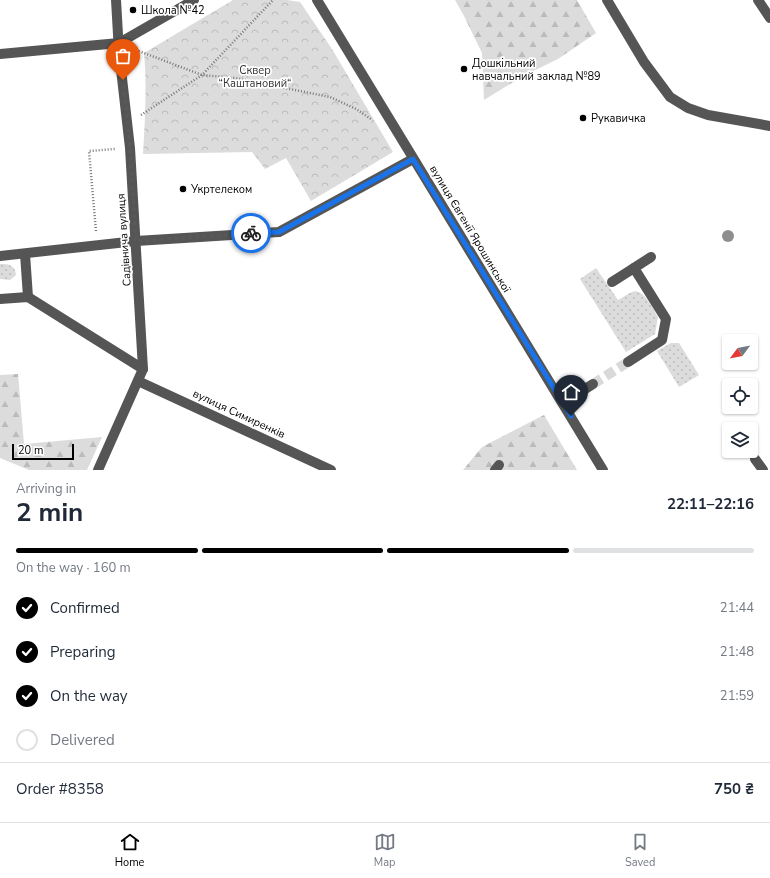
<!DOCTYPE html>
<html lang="en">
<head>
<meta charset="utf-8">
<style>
	:root { --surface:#fff; --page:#f2f2f3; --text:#1f2937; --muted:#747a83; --line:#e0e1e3; --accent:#000 }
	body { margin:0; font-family:"Nunito Sans",sans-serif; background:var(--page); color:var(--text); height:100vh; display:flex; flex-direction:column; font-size:15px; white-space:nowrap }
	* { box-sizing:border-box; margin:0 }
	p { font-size:13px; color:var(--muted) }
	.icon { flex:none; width:22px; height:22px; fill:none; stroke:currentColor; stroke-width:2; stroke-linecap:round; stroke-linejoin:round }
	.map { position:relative; height:470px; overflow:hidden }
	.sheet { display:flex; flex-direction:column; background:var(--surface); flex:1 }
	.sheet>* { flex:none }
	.needle { width:26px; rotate:238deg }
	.controls { position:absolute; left:722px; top:334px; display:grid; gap:8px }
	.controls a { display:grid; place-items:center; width:36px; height:36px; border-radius:4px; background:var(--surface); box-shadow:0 1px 3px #0004; font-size:20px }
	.scale { position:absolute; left:12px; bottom:10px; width:62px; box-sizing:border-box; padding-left:4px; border:2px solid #000; border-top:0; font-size:11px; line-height:14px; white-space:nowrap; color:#000; -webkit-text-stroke:3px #fff; paint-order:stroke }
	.pin { position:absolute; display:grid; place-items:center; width:34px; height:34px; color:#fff; margin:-41px -17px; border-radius:50% 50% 50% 0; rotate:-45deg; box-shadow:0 0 4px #0007 }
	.pin .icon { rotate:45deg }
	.courier { position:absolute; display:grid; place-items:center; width:40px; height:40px; margin:-20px; border:3px solid #1a73e8; border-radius:50%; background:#fff; color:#222; box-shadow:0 1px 5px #0007 }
	.head em { font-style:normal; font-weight:700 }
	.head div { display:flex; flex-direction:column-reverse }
	.head { display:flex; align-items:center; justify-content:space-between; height:68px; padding:0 16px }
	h1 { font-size:26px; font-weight:700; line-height:30px }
	.bar { display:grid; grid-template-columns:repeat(4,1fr); gap:6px 4px; align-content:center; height:48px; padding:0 16px }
	.bar i { height:5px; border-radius:3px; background:var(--line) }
	.bar .current { background:var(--accent) }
	.bar p { grid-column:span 4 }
	.line { display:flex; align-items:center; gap:10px; padding:0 16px; border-top:1px solid var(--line) }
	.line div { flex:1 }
	ol { padding:0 16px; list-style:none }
	li { display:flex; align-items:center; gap:12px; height:44px }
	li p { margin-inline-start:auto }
	li .icon { padding:4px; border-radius:50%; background:var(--accent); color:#fff; stroke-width:4 }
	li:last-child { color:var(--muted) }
	li i { width:22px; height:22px; border:2px solid var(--line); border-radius:50% }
	.tab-bar { display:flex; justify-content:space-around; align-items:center; height:56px; border-top:1px solid var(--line); background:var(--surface); font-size:11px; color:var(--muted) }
	.tab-bar a { display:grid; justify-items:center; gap:2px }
	.tab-bar .current { color:var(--accent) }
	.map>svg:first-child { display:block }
</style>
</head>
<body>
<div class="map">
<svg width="770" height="470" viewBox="0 0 770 470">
	<defs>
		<pattern id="grass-dots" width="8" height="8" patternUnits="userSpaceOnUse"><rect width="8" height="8" fill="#dcdcdc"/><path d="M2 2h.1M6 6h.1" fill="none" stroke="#bbb" stroke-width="1.8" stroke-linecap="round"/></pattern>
		<pattern id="forest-firs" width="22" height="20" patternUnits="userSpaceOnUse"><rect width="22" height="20" fill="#dcdcdc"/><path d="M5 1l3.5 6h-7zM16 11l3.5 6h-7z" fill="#bbb"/></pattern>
		<pattern id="park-crowns" width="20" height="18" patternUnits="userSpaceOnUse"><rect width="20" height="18" fill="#dcdcdc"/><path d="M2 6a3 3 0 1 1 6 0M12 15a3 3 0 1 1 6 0" fill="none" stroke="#bbb"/></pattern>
	</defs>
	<rect width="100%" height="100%" fill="#fff"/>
	<g fill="url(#grass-dots)">
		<path d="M0 264C9 264 15 265 16 275L10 280 0 279Z"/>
		<path d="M596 268 618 300C622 298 627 294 632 292 643 287 653 309 658 317L655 334 626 352 580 279Z"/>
		<path d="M671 343H679L699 375 679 387 657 351Z"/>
	</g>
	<g fill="url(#forest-firs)">
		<path d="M455 0H577L596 33 558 59 523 76 484 100 482 53 464 16Z"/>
		<path d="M18 374 24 444 102 437 87 470H29L0 458V375Z"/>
		<path d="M544 415 577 470H463L482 447Z"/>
	</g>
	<path fill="url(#park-crowns)" d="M233 0H287L300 2 332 49 393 152 311 201 286 158 265 169 252 152 143 154C145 120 147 87 144 53Z"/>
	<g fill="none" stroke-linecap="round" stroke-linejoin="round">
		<path stroke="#d9d9d9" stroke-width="10" stroke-dasharray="10 5" stroke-linecap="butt" d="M593 384 628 362"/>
		<g stroke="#777" stroke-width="2.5" stroke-dasharray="1 2" stroke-linecap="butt">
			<path d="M136 50 202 75 235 78 330 97 356 109 371 119"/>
			<path d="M141 115 202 75 273 0"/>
			<path d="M96 231 89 151 115 149"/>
		</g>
		<g stroke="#555" stroke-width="10">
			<path d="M317 0 603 470"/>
			<path d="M607 0 644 62 670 97 688 108 708 115 770 126"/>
			<path d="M758 0 770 18"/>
			<path d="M0 54 119 43 194 0"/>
			<path d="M25 254 28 297"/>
			<path d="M0 256 136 241 279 232 413 159"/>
			<path d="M612 282 634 268"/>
			<path d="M0 299 28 297 143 369"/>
			<path d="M628 362 662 340 666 319 634 268 651 257"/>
			<path d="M138 381 331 470"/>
			<path d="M563 403 593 384"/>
			<path d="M755 459 763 470"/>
			<path d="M98 470 143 369 130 148 119 52 116 0"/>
			<path d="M495 470 499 465"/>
		</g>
	</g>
	<circle fill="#8f8f8f" cx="728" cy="236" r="6"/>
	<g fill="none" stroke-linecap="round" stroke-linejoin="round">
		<path stroke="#595959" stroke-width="4" stroke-dasharray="0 7.2" d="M123 80 130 148 136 241 251 233"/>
		<path stroke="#1a73e8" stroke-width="5" d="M251 233 279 232 413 159 571 416"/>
	</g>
	<g fill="#000" stroke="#fff" stroke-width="1.5">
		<circle cx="133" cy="10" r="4"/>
		<circle cx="464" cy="69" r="4"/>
		<circle cx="583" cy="118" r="4"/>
		<circle cx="183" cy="189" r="4"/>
	</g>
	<g text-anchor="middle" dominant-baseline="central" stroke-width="3.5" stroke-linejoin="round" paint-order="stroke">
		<g font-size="11" fill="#000" stroke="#fff" text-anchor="start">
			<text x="141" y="10">Школа №42</text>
			<text x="472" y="63">Дошкільний<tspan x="472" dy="13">навчальний заклад №89</tspan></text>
			<text x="591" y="118">Рукавичка</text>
			<text x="191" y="189">Укртелеком</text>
		</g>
		<g font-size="11" fill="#333" stroke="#fff">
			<text x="255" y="70">Сквер<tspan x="255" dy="13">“Каштановий“</tspan></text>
		</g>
		<g font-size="11" fill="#000" stroke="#fff">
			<text transform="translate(470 229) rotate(59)">вулиця Євгенії Ярошинської</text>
			<text transform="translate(124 240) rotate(-94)">Садівнича вулиця</text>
			<text transform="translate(239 414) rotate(25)">вулиця Симиренків</text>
		</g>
	</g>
</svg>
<div class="controls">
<a><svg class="needle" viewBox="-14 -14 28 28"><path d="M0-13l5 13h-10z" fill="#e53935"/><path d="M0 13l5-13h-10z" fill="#747a83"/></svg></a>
<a><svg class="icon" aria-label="locate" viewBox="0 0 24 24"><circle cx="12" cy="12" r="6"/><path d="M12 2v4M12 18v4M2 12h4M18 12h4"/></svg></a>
<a><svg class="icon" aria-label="layers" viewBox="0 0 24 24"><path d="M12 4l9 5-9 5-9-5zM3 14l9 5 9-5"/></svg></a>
</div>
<div class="scale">20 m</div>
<div class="pin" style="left:123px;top:80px;background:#ea580c"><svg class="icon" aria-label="bag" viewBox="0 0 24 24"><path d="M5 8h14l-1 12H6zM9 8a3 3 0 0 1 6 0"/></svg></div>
<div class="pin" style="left:571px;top:416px;background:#1f2937"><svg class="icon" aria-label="home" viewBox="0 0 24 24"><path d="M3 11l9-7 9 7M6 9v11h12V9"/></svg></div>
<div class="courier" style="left:251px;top:233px"><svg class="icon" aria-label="bike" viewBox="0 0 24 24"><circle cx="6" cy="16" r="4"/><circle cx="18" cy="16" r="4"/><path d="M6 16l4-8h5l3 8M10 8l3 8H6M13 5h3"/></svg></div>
</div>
<section class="sheet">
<div class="head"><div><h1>2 min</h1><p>Arriving in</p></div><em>22:11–22:16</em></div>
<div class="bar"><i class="current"></i><i class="current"></i><i class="current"></i><i></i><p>On the way · 160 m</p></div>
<ol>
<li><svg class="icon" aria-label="check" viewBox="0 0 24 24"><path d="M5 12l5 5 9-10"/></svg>Confirmed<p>21:44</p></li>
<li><svg class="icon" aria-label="check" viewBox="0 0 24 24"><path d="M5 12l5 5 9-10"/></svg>Preparing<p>21:48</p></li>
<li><svg class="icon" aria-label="check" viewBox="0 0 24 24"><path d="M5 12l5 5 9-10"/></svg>On the way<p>21:59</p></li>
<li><i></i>Delivered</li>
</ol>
<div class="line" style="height:52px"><div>Order #8358</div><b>750 ₴</b></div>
</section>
<nav class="tab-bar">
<a class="current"><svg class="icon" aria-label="home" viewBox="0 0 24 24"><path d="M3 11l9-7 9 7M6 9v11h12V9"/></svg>Home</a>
<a><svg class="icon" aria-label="map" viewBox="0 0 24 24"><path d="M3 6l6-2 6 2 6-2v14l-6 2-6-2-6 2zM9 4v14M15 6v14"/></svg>Map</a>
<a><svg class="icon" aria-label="saved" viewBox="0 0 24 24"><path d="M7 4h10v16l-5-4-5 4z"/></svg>Saved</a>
</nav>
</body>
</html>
